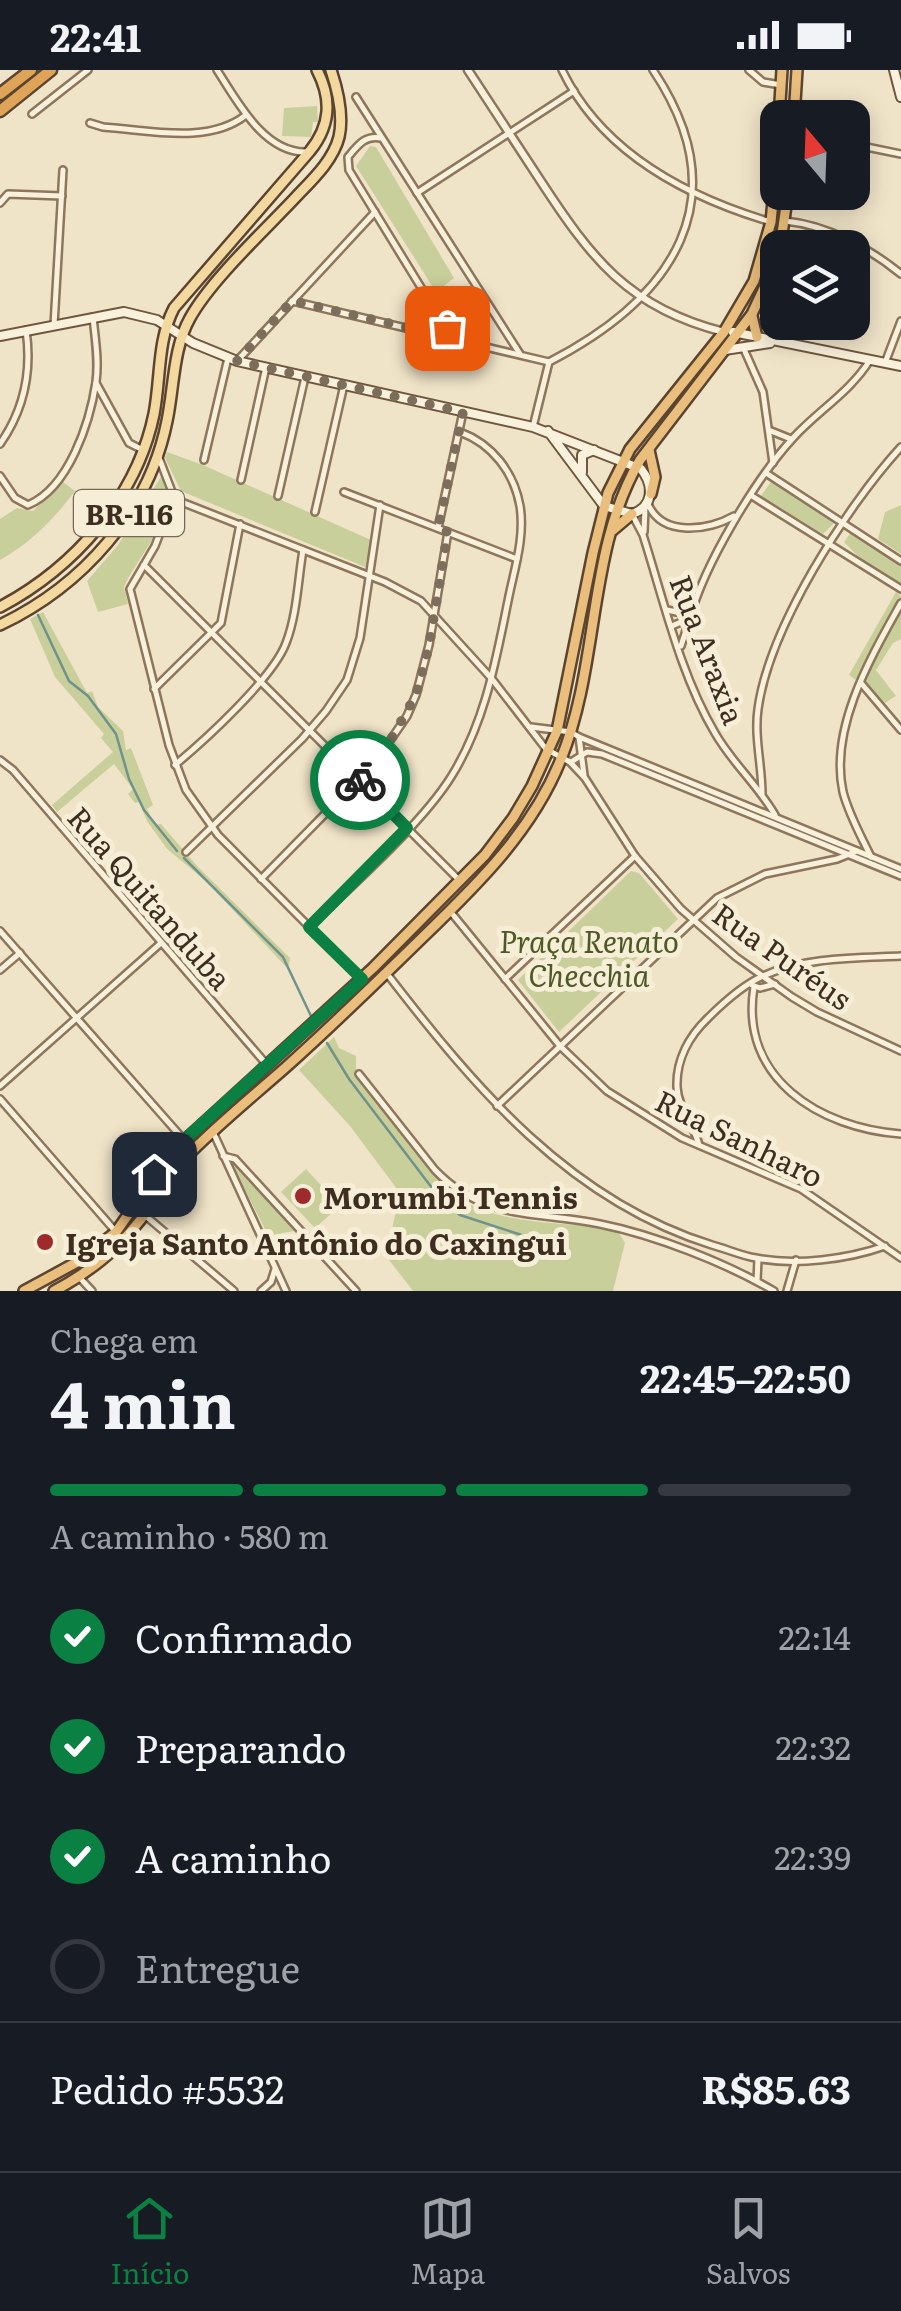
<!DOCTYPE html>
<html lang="pt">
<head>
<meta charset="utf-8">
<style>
	:root { --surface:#171b24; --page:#20242c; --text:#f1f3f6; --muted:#9ea1a6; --line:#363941; --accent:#0b8043 }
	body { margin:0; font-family:Literata,serif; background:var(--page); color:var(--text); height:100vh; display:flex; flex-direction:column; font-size:38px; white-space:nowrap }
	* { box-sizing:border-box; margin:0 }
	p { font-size:32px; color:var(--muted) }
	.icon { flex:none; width:55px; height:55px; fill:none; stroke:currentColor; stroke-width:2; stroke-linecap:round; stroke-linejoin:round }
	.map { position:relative; height:1221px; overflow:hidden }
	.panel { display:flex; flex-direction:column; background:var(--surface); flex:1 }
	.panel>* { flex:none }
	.needle { width:65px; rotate:341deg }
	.buttons { position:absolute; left:760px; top:30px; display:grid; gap:20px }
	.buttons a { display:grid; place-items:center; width:110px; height:110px; border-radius:20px; background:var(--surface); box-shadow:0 5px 25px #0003; font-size:50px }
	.pin { position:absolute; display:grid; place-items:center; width:85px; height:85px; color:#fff; margin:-42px; border-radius:20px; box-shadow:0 5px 15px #0006 }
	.courier { position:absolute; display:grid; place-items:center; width:100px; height:100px; margin:-50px; border:8px solid #0b8043; border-radius:50%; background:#fff; color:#222; box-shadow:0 2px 12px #0007 }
	.summary em { font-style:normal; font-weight:700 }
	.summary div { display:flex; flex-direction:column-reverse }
	.summary { display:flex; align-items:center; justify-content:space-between; height:170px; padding:0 50px }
	h1 { font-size:65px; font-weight:700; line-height:75px }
	.bar { display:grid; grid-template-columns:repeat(4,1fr); gap:15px 10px; align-content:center; height:120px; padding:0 50px }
	.bar i { height:12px; border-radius:8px; background:var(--line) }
	.bar .selected { background:var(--accent) }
	.bar p { grid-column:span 4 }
	.line { display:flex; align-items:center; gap:25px; padding:0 50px; border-top:2px solid var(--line) }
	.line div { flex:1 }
	ol { padding:0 50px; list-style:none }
	li { display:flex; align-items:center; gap:30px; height:110px }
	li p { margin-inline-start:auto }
	li .icon { padding:10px; border-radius:50%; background:var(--accent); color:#fff; stroke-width:4 }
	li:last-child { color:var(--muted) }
	li i { width:55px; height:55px; border:5px solid var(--line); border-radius:50% }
	.status { display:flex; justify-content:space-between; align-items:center; height:70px; padding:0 50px; background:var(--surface); direction:ltr }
	.status svg { height:28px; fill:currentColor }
	.tab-bar { display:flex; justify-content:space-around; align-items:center; height:140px; border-top:2px solid var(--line); background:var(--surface); font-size:28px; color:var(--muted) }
	.tab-bar a { display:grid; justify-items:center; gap:5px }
	.tab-bar .selected { color:var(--accent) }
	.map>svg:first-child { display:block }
</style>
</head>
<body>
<div class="status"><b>22:41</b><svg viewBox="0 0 49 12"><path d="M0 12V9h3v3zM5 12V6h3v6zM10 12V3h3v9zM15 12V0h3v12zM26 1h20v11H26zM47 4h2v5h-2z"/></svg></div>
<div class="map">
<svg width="901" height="1221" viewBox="0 0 901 1221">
	<rect width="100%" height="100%" fill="#f0e4c8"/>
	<g fill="#c9cf9b">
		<path d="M317 36 318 52H313L311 67 282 66 284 38Z"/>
		<path d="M370 76 376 77 454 208 436 222 356 96Z"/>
		<path d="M167 382 203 395 371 470 365 497 181 421 165 388Z"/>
		<path d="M161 407C180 446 139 483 124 517L128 534 98 542 87 511 118 475Z"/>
		<path d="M63 412 75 421C54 449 32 472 0 490V449L17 438 33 441Z"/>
		<path d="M771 412 835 452 823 464 761 426Z"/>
		<path d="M901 435V484L878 469 885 442Z"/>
		<path d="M852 461 901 493V514L866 494 844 472Z"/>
		<path d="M896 522 901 526V569L893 573 876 600 896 626 885 633 849 605Z"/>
		<path d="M43 542 87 623 92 621 98 637 123 661 126 680 131 678 153 735 147 739 155 755 161 754 198 797 290 888 289 895 286 897 207 812 167 779 147 751 139 732 135 733 128 724 133 719 114 694 57 742 52 735 113 682 101 668 104 664 55 607 30 549Z"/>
		<path d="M631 801 639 803 678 849 559 962 518 910Z"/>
		<path d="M334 967 339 978 356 986V1003C381 1034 430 1111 460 1129 501 1154 559 1153 605 1157L619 1163 625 1173 613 1221H413L386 1186 400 1123 350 1056 299 1000Z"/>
		<path d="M236 1095 239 1098 295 1161 282 1163 272 1173 234 1098Z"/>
		<path d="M306 1099 340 1136 315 1158 281 1122Z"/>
	</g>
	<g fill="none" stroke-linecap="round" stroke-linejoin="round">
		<g stroke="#6f938a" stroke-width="2.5">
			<path d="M38 545 69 611 88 626 116 664 129 709 144 740 177 781"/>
			<path d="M184 788 283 887 311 946"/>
			<path d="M327 973 349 1009 445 1135 460 1145 537 1170"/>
		</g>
		<g stroke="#8d765c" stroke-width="10">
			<g id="minor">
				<path d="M217 0C237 31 264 83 306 82"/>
				<path d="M562 0C602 83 687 127 771 152"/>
				<path d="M749 0 763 12 781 15"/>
				<path d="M356 27 520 284"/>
				<path d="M32 44 88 0"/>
				<path d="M90 53 103 57C149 60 208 75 246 45"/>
				<path d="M381 68C365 65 358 75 348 87L349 100 452 268"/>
				<path d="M852 74 901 84"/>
				<path d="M417 123 574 21"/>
				<path d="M0 133 8 124 62 126"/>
				<path d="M785 151C827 155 869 178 901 204"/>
				<path d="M292 231 549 292"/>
				<path d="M54 255 63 100"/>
				<path d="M743 277 763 322 773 393"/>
				<path d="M238 290 375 142"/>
				<path d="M885 293 901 251"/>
				<path d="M96 313 129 373 143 380"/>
				<path d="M533 357 549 292C673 228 740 130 653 0"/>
				<path d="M771 361 791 369"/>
				<path d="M0 374C24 340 32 301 26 260"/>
				<path d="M159 388 174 427 155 476 130 519 169 675 186 720 218 765 361 909"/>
				<path d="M204 390 228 288"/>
				<path d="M766 403 901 491"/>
				<path d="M0 406 15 428 28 435C69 418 90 352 96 312 99 290 95 268 93 247"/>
				<path d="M241 410 266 297"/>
				<path d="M344 422 517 489"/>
				<path d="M161 424 385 512 421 531 492 609 546 679 570 692 585 708 635 786 681 839 736 887 792 927 817 942 901 981"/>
				<path d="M278 426 305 307"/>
				<path d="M752 426 901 519"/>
				<path d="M648 434C662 467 708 461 734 446"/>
				<path d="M315 442 344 315"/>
				<path d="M632 444 643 465C664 531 680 604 715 663 732 693 758 715 775 745"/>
				<path d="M438 458 463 342"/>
				<path d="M644 462 645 439"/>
				<path d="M144 495 460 811"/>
				<path d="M667 540 681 543 692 538"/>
				<path d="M672 556 690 548C704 495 756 408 794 367 818 341 851 321 870 290"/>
				<path d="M681 576 690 548"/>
				<path d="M861 613 901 660"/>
				<path d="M154 619 221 553 240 454"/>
				<path d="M531 657 571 662 579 667 584 705"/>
				<path d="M579 667 901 799"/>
				<path d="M0 690 13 700 267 995"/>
				<path d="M571 692 587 682 602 684 901 806"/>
				<path d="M175 695C205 670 273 608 286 573 297 545 298 510 303 480"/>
				<path d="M762 724C762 695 754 667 758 639 769 558 846 437 901 377"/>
				<path d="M186 782 302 669 326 641 347 610 360 568 380 435"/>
				<path d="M871 787C861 766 849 745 843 722 829 658 871 587 901 533"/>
				<path d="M261 809 374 694 407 646 416 625 429 575 448 462"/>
				<path d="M450 841 560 976 607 1021 682 1068 801 1119 901 1188"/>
				<path d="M309 857C352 815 420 756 451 707 486 651 496 589 509 526 515 497 525 466 520 436 514 402 492 374 460 362"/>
				<path d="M0 861 184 1070"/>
				<path d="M0 900 20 883"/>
				<path d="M388 905C476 1019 570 1131 712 1175 727 1179 742 1186 756 1188 796 1196 848 1189 885 1176"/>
				<path d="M505 909 635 786"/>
				<path d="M752 915 760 918 775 914"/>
				<path d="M754 917C739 1009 820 1058 901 1064"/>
				<path d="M359 1004 435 1100C484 1151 536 1141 600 1154 655 1165 726 1193 774 1221"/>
				<path d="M0 1016 161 873"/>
				<path d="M0 1029 116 1162"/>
				<path d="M497 1036 717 828 765 804 837 789 857 781"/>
				<path d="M213 1062 286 1221"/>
				<path d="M699 1075C694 1055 678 1038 677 1017 676 990 689 966 708 948 723 933 743 915 763 906 804 887 857 888 901 886"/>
				<path d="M223 1086 235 1089 356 1221"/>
				<path d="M131 1143 147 1147 234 1221"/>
				<path d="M79 1207 92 1221"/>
				<path d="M757 1211 758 1189"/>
				<path d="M261 1221 271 1212 275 1199"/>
				<path d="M787 1221 796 1190"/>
			</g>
		</g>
		<g stroke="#8d765c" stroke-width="11">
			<path id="tertiary" d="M468 0C492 37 516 73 540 110 591 188 628 238 724 262"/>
		</g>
		<g stroke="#6f573f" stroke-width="12">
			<g id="secondary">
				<path d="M894 0 901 27"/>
				<path d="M733 262 901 296"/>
				<path d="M0 266 124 242 157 250 193 273 237 291 533 357 641 399C654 415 654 437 632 444L604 436 548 361"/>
				<path d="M725 280 770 273"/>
				<path d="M582 402V385L594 380"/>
			</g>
		</g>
		<g stroke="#5b4430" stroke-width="14">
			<g id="primary">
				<path d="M0 537C74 498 137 427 154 344 161 308 157 271 174 238L310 81C331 55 332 29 317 0"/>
				<path d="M0 555C82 516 149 442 167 351 174 318 173 278 190 248 211 210 264 161 295 128 311 111 333 91 339 67 344 45 338 21 331 0"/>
			</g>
		</g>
		<g stroke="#5b4430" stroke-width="14">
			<g id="trunk">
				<path d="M779 48 782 0"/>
				<path d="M794 48 797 0"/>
				<path d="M780 178 788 122"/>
				<path d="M752 246 757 267"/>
				<path d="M649 380 655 407 651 424"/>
				<path d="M613 460 632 444"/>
				<path d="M24 1221 79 1191 116 1162 171 1083 373 898 485 785 513 748 532 716 557 661 593 483 608 423 630 379 724 262 754 211 771 152 778 78"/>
				<path d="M54 1221C94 1200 124 1174 150 1137 161 1121 171 1102 185 1088 216 1056 252 1027 286 997 333 955 378 911 423 867 478 814 533 760 561 689 600 593 587 480 640 390L752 244 778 188"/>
			</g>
		</g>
		<g stroke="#5b4430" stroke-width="15">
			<g id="motorway">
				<path d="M0 24 31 0"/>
				<path d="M0 41 51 0"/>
			</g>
		</g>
		<use href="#minor" stroke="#faf1dc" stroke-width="5"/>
		<use href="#tertiary" stroke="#faf1dc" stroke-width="6"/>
		<use href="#secondary" stroke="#faf1dc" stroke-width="8"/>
		<use href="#primary" stroke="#f3d9a0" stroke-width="9"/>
		<use href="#trunk" stroke="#eabe7c" stroke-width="9"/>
		<use href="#motorway" stroke="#e0a458" stroke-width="10"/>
	</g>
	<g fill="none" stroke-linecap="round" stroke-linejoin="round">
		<path stroke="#7c6e5b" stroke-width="10" stroke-dasharray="0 18" d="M360 710 385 680 416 625 429 576 448 462 438 458 463 342 237 291 292 231 452 268 447 258"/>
		<path stroke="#0b8043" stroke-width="12" d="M154 1104 184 1070 362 909 309 857 407 758 360 710"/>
	</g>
	<g fill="#9e2a2b" stroke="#f7eed8" stroke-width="4">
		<circle cx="303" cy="1126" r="10"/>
		<circle cx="45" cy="1172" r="10"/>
	</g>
	<g text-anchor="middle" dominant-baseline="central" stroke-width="10" stroke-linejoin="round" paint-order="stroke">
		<rect fill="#f7eed8" stroke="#756857" stroke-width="2.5" x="74" y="420" width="110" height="46" rx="8"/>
		<g font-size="28" font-weight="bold" fill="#3d2e20">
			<text x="129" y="443">BR-116</text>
		</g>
		<g font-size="30" fill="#3d2e20" stroke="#f7eed8">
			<text transform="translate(709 579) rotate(69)">Rua Araxia</text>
			<text transform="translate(151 827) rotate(49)">Rua Quitanduba</text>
			<text transform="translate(783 885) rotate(35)">Rua Puréus</text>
			<text transform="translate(740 1067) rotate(26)">Rua Sanharo</text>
		</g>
		<g font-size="30" font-style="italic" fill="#4d5a26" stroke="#f7eed8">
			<text x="589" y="870">Praça Renato<tspan x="589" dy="34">Checchia</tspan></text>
		</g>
		<g font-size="30" font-weight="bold" fill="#3d2e20" stroke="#f7eed8" text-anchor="start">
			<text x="323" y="1126">Morumbi Tennis</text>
			<text x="65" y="1172">Igreja Santo Antônio do Caxingui</text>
		</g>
	</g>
</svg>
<div class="buttons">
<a><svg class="needle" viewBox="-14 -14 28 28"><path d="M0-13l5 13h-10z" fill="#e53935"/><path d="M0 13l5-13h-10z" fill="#9ea1a6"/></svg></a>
<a><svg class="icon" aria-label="layers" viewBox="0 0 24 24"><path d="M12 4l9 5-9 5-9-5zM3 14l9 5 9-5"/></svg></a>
</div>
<div class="pin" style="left:447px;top:258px;background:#ea580c"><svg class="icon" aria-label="bag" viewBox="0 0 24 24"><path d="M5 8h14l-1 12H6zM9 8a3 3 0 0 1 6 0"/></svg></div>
<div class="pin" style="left:154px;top:1104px;background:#1f2937"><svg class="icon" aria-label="home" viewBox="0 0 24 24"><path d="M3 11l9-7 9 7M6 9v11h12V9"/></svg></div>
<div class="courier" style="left:360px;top:710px"><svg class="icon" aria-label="bike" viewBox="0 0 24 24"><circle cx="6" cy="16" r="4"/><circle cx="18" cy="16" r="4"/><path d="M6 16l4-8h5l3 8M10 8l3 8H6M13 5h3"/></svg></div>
</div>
<section class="panel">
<div class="summary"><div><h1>4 min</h1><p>Chega em</p></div><em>22:45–22:50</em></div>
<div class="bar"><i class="selected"></i><i class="selected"></i><i class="selected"></i><i></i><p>A caminho · 580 m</p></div>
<ol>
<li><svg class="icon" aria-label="check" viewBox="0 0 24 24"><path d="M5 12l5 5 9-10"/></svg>Confirmado<p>22:14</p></li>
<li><svg class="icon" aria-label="check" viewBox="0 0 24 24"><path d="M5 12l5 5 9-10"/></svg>Preparando<p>22:32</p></li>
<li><svg class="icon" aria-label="check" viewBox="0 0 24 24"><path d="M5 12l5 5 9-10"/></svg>A caminho<p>22:39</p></li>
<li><i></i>Entregue</li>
</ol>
<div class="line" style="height:130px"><div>Pedido #5532</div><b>R$85.63</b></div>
</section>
<nav class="tab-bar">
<a class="selected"><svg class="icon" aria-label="home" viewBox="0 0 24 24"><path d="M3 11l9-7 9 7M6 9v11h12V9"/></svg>Início</a>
<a><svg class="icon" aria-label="map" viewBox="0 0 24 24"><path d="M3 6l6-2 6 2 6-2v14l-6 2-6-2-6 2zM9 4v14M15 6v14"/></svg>Mapa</a>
<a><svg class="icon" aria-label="saved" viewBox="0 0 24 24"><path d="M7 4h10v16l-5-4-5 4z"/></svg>Salvos</a>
</nav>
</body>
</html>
